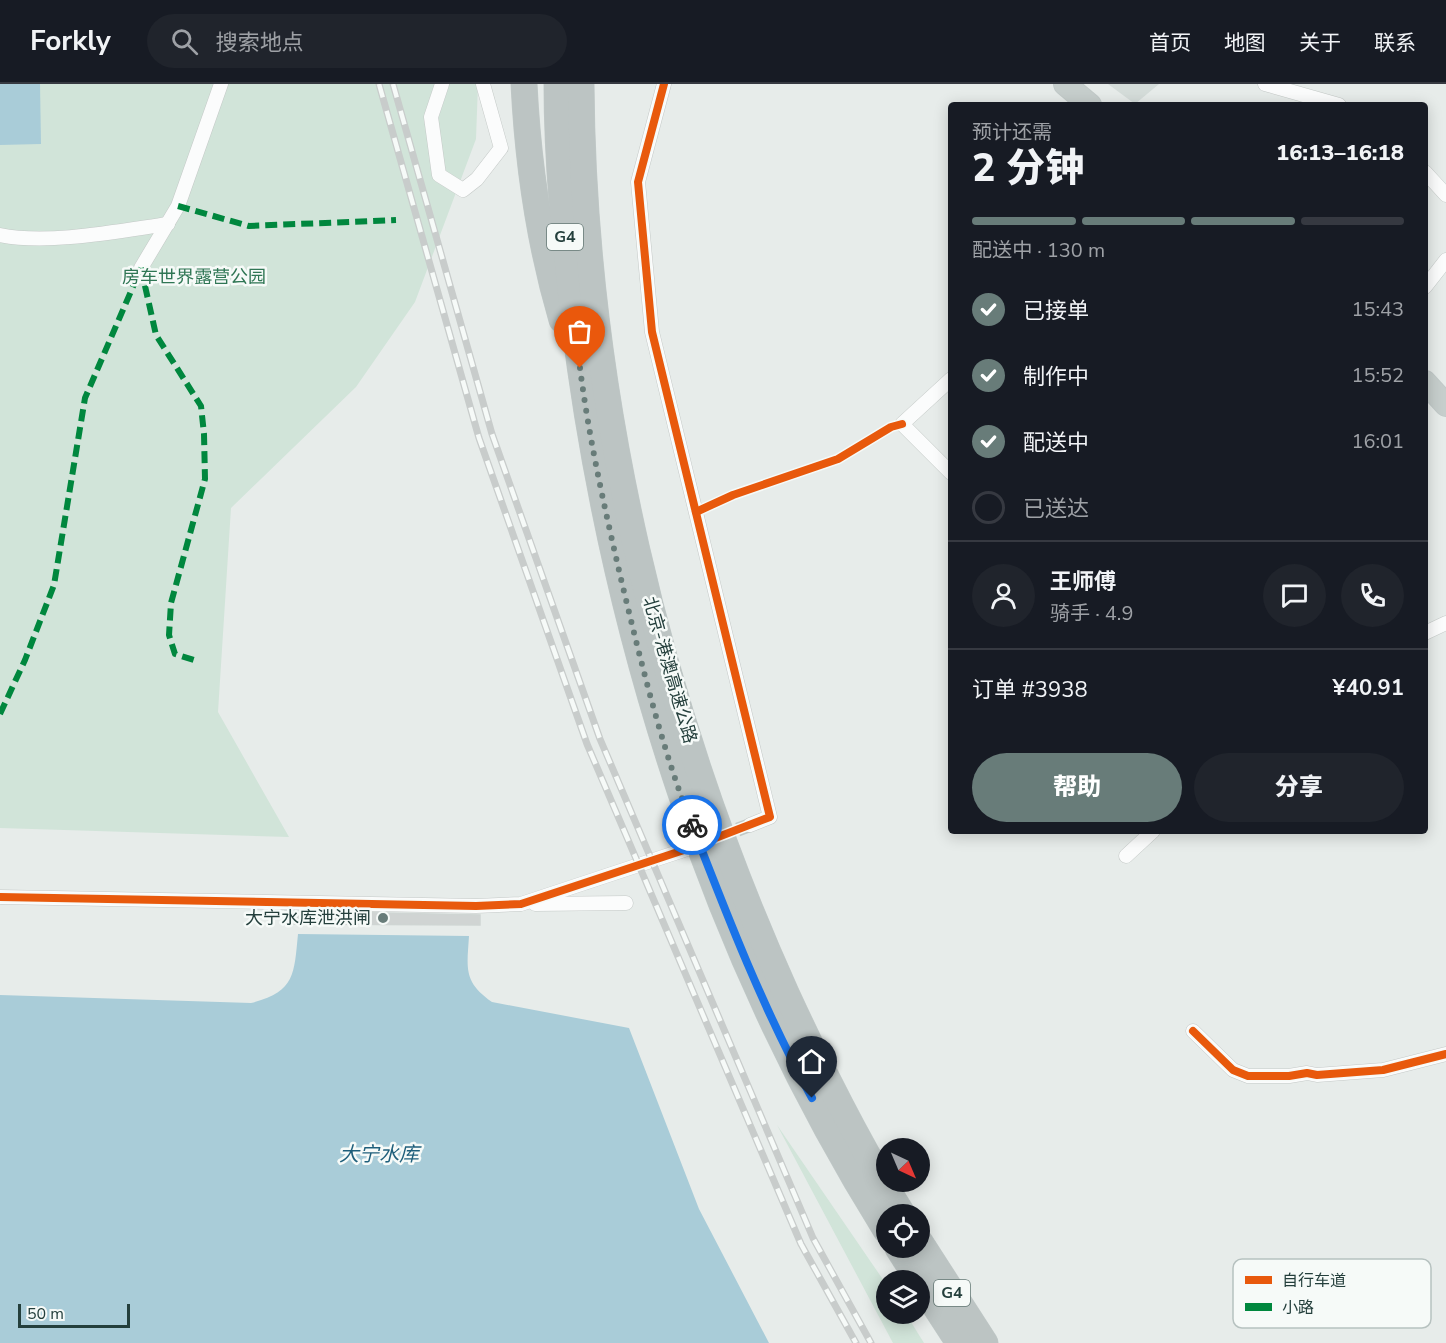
<!DOCTYPE html>
<html lang="zh">
<head>
<meta charset="utf-8">
<style>
	:root { --surface:#171b24; --page:#20242c; --text:#f1f3f6; --muted:#9ea1a6; --line:#363941; --accent:#687c79 }
	body { margin:0; font-family:"Nunito Sans","Noto Sans SC",sans-serif; background:var(--page); color:var(--text); height:100vh; display:flex; flex-direction:column; font-size:22px; white-space:nowrap }
	* { box-sizing:border-box; margin:0 }
	p { font-size:20px; color:var(--muted) }
	.icon { flex:none; width:33px; height:33px; fill:none; stroke:currentColor; stroke-width:2; stroke-linecap:round; stroke-linejoin:round }
	.map { position:relative; flex:1; overflow:hidden }
	.sheet { position:absolute; left:948px; top:18px; width:480px; height:732px; display:flex; flex-direction:column; background:var(--surface); border-radius:6px; box-shadow:0 3px 15px #0003 }
	.sheet>* { flex:none }
	.needle { width:39px; rotate:136deg }
	.buttons { position:absolute; left:876px; top:1054px; display:grid; gap:12px }
	.buttons a { display:grid; place-items:center; width:54px; height:54px; border-radius:50%; background:var(--surface); box-shadow:0 3px 15px #0003; font-size:30px }
	.scale { position:absolute; left:18px; bottom:15px; width:112px; box-sizing:border-box; padding-left:6px; border:3px solid #243f3c; border-top:0; font-size:16px; line-height:21px; white-space:nowrap; color:#243f3c; -webkit-text-stroke:4px #f6faf8; paint-order:stroke }
	.pin { position:absolute; display:grid; place-items:center; width:51px; height:51px; color:#fff; margin:-62px -26px; border-radius:50% 50% 50% 0; rotate:-45deg; box-shadow:0 0 6px #0007 }
	.pin .icon { rotate:45deg }
	.courier { position:absolute; display:grid; place-items:center; width:60px; height:60px; margin:-30px; border:4px solid #1a73e8; border-radius:50%; background:#fff; color:#222; box-shadow:0 2px 8px #0007 }
	.head em { font-style:normal; font-weight:800 }
	.head div { display:flex; flex-direction:column-reverse }
	.head { display:flex; align-items:center; justify-content:space-between; height:102px; padding:0 24px }
	h1 { font-size:39px; font-weight:800; line-height:45px }
	.bar { display:grid; grid-template-columns:repeat(4,1fr); gap:9px 6px; align-content:center; height:72px; padding:0 24px }
	.bar i { height:8px; border-radius:4px; background:var(--line) }
	.bar .active { background:var(--accent) }
	.bar p { grid-column:span 4 }
	.line { display:flex; align-items:center; gap:15px; padding:0 24px; border-top:2px solid var(--line) }
	.line div { flex:1 }
	.round { display:grid; place-items:center; flex:none; width:63px; height:63px; border-radius:32px; background:var(--page) }
	ol { padding:0 24px; list-style:none }
	li { display:flex; align-items:center; gap:18px; height:66px }
	li p { margin-inline-start:auto }
	li .icon { padding:6px; border-radius:50%; background:var(--accent); color:#fff; stroke-width:4 }
	li:last-child { color:var(--muted) }
	li i { width:33px; height:33px; border:3px solid var(--line); border-radius:50% }
	.primary-button { display:flex; gap:12px; margin-top:auto; padding:12px 24px }
	.primary-button a { flex:1; height:69px; border-radius:36px; background:var(--accent); color:#fff; font-size:24px; font-weight:800; line-height:69px; text-align:center }
	.primary-button a+a { background:var(--page); color:var(--text) }
	header { display:flex; align-items:center; gap:36px; box-sizing:border-box; height:84px; padding:0 30px; background:var(--surface); border-bottom:2px solid var(--line) }
	header strong { font-size:28px }
	nav { display:flex; gap:33px; margin-inline-start:auto; font-size:21px }
	.search { width:420px; height:54px; background:var(--page); display:flex; align-items:center; gap:15px; box-sizing:border-box; padding:0 21px; border-radius:33px; color:var(--muted); font-size:22px }
	.map>svg:first-child { display:block }
</style>
</head>
<body>
<header>
<strong>Forkly</strong>
<div class="search"><svg class="icon" aria-label="search" viewBox="0 0 24 24"><circle cx="10" cy="10" r="6"/><path d="M15 15l6 6"/></svg>搜索地点</div>
<nav><a>首页</a><a>地图</a><a>关于</a><a>联系</a></nav>
</header>
<div class="map">
<svg width="1446" height="1259" viewBox="0 0 1446 1259">
	<rect width="100%" height="100%" fill="#e7ecea"/>
	<path fill="#d5ddda" d="M1108 0H1159L1135 20Z"/>
	<g fill="#d1e4d9">
		<path d="M0 0H478L476 55 415 218 356 303 231 424 218 628 289 753 0 744Z"/>
		<path d="M777 1041 886 1200V1230H906L924 1259H893Z"/>
	</g>
	<g fill="#a9ccd8">
		<path d="M0 0H40L41 60 0 61Z"/>
		<path d="M298 850 469 852C467 884 463 898 492 918L629 944 699 1125 769 1259H0V911L251 919C295 908 294 891 298 850Z"/>
	</g>
	<path fill="#d0d4d3" stroke="#cfd5d3" stroke-width="1.5" d="M285 827 480 831V841L285 840Z"/>
	<g fill="none" stroke-linecap="round" stroke-linejoin="round">
		<path stroke="#c0c9c7" stroke-width="14" stroke-dasharray="14 7" stroke-linecap="butt" d="M718 753 750 741"/>
		<g stroke="#c4c9c7" stroke-width="15">
			<g id="minor">
				<path d="M442 0 431 33 439 91 463 106 477 95 501 64 483 0"/>
				<path d="M664 0 638 98 652 248 770 733 750 741"/>
				<path d="M1265 0 1339 21"/>
				<path d="M1425 88 1446 111"/>
				<path d="M0 151C48 161 119 147 168 140"/>
				<path d="M141 184 178 122 221 0"/>
				<path d="M1425 203 1446 176"/>
				<path d="M951 295 902 340 951 389"/>
				<path d="M1425 549 1446 539"/>
				<path d="M1126 772 1153 747"/>
				<path d="M0 813 476 822 521 820 687 765"/>
				<path d="M535 820 626 819"/>
				<path d="M1193 947 1233 986 1248 992H1289L1307 989 1317 991 1383 986 1446 970"/>
			</g>
		</g>
		<g stroke="#c2cac9" stroke-width="24">
			<g id="trunk">
				<path d="M1065 0 1090 21"/>
				<path d="M1425 298 1446 321"/>
			</g>
		</g>
		<g stroke="#c2cac9" stroke-width="27">
			<g id="motorway">
				<path d="M524 0C528 81 539 158 562 236"/>
				<path d="M557 0C557 79 565 157 574 236 613 555 715 872 886 1146"/>
				<path d="M581 0C583 309 659 628 786 909 821 985 858 1060 903 1131"/>
				<path d="M920 1158 985 1259"/>
				<path d="M898 1164 919 1197"/>
				<path d="M920 1199 959 1259"/>
			</g>
		</g>
		<use href="#minor" stroke="#fbfcfc" stroke-width="14"/>
		<use href="#trunk" stroke="#c6cecc" stroke-width="22"/>
		<use href="#motorway" stroke="#bcc4c3" stroke-width="26"/>
		<g stroke="#c8cccb" stroke-width="7">
			<g id="rail">
				<path d="M379 0 479 354 587 660 801 1160 856 1259"/>
				<path d="M393 0 492 350 600 655 813 1154 871 1259"/>
			</g>
		</g>
		<use href="#rail" stroke="#f6faf8" stroke-width="4.5" stroke-dasharray="14" stroke-linecap="butt"/>
		<g stroke="#00873e" stroke-width="6" stroke-dasharray="12 6" stroke-linecap="butt">
			<path d="M178 122 249 142 396 136"/>
			<path d="M141 184 156 251 201 322 204 350 205 395 171 519 169 551 175 570 197 577"/>
			<path d="M0 630 25 576 54 501 85 314 141 184"/>
		</g>
		<g stroke="#f6faf8" stroke-width="11">
			<g id="cycleway">
				<path d="M696 428 733 411 838 375 891 343 902 340"/>
				<path d="M0 813 476 822 521 820 687 765 770 733 652 248 638 98 664 0"/>
				<path d="M1193 947 1233 986 1248 992H1289L1307 989 1317 991 1383 986 1446 970"/>
			</g>
		</g>
		<use href="#cycleway" stroke="#e8590c" stroke-width="8"/>
	</g>
	<g fill="none" stroke-linecap="round" stroke-linejoin="round">
		<path stroke="#687c79" stroke-width="6" stroke-dasharray="0 10.8" d="M580 284C589 355 605 426 621 495 641 578 661 662 692 741"/>
		<path stroke="#1a73e8" stroke-width="8" d="M692 741C728 834 764 927 812 1014"/>
	</g>
	<circle fill="#687c79" stroke="#f6faf8" stroke-width="2" cx="383" cy="834" r="6"/>
	<g text-anchor="middle" dominant-baseline="central" stroke-width="5" stroke-linejoin="round" paint-order="stroke">
		<g fill="#f6faf8" stroke="#637774" stroke-width="1.5">
			<rect x="547" y="140" width="36" height="26" rx="4.5"/>
			<rect x="934" y="1196" width="36" height="26" rx="4.5"/>
		</g>
		<g font-size="16" font-weight="bold" fill="#243f3c">
			<text x="565" y="153">G4</text>
			<text x="952" y="1209">G4</text>
		</g>
		<g font-size="18" fill="#2f7654" stroke="#f6faf8">
			<text x="194" y="193">房车世界露营公园</text>
		</g>
		<g font-size="18" fill="#243f3c" stroke="#f6faf8">
			<text transform="translate(670 586) rotate(74)">北京-港澳高速公路</text>
		</g>
		<g font-size="18" fill="#243f3c" stroke="#f6faf8" text-anchor="end">
			<text x="371" y="834">大宁水库泄洪闸</text>
		</g>
		<g font-size="20" font-style="italic" fill="#1f5f7b" stroke="#f6faf8">
			<text x="379" y="1070">大宁水库</text>
		</g>
	</g>
	<rect x="1233" y="1175" width="198" height="69" rx="9" fill="#f6faf8" stroke="#b7c2c0" stroke-width="1.5"/>
	<rect x="1245" y="1192" width="27" height="8" fill="#e8590c"/>
	<rect x="1245" y="1219" width="27" height="8" fill="#00873e"/>
	<g font-size="16" fill="#243f3c">
		<text x="1282" y="1202">自行车道</text>
		<text x="1282" y="1229">小路</text>
	</g>
</svg>
<div class="buttons">
<a><svg class="needle" viewBox="-14 -14 28 28"><path d="M0-13l5 13h-10z" fill="#e53935"/><path d="M0 13l5-13h-10z" fill="#9ea1a6"/></svg></a>
<a><svg class="icon" aria-label="locate" viewBox="0 0 24 24"><circle cx="12" cy="12" r="6"/><path d="M12 2v4M12 18v4M2 12h4M18 12h4"/></svg></a>
<a><svg class="icon" aria-label="layers" viewBox="0 0 24 24"><path d="M12 4l9 5-9 5-9-5zM3 14l9 5 9-5"/></svg></a>
</div>
<div class="scale">50 m</div>
<div class="pin" style="left:580px;top:284px;background:#ea580c"><svg class="icon" aria-label="bag" viewBox="0 0 24 24"><path d="M5 8h14l-1 12H6zM9 8a3 3 0 0 1 6 0"/></svg></div>
<div class="pin" style="left:812px;top:1014px;background:#1f2937"><svg class="icon" aria-label="home" viewBox="0 0 24 24"><path d="M3 11l9-7 9 7M6 9v11h12V9"/></svg></div>
<div class="courier" style="left:692px;top:741px"><svg class="icon" aria-label="bike" viewBox="0 0 24 24"><circle cx="6" cy="16" r="4"/><circle cx="18" cy="16" r="4"/><path d="M6 16l4-8h5l3 8M10 8l3 8H6M13 5h3"/></svg></div>
<section class="sheet">
<div class="head"><div><h1>2 分钟</h1><p>预计还需</p></div><em>16:13–16:18</em></div>
<div class="bar"><i class="active"></i><i class="active"></i><i class="active"></i><i></i><p>配送中 · 130 m</p></div>
<ol>
<li><svg class="icon" aria-label="check" viewBox="0 0 24 24"><path d="M5 12l5 5 9-10"/></svg>已接单<p>15:43</p></li>
<li><svg class="icon" aria-label="check" viewBox="0 0 24 24"><path d="M5 12l5 5 9-10"/></svg>制作中<p>15:52</p></li>
<li><svg class="icon" aria-label="check" viewBox="0 0 24 24"><path d="M5 12l5 5 9-10"/></svg>配送中<p>16:01</p></li>
<li><i></i>已送达</li>
</ol>
<div class="line" style="height:108px"><a class="round"><svg class="icon" aria-label="person" viewBox="0 0 24 24"><circle cx="12" cy="8" r="4"/><path d="M4 21q1-7 8-7t8 7"/></svg></a><div><b>王师傅</b><p>骑手 · 4.9</p></div><a class="round"><svg class="icon" aria-label="chat" viewBox="0 0 24 24"><path d="M4 5h16v11H9l-5 4z"/></svg></a><a class="round"><svg class="icon" aria-label="phone" viewBox="0 0 24 24"><path d="M5 4h4l2 5-3 2q2 4 5 5l2-3 5 2v4C11 20 4 13 5 4z"/></svg></a></div>
<div class="line" style="height:78px"><div>订单 #3938</div><b>¥40.91</b></div>
<div class="primary-button"><a>帮助</a><a>分享</a></div>
</section>
</div>
</body>
</html>
